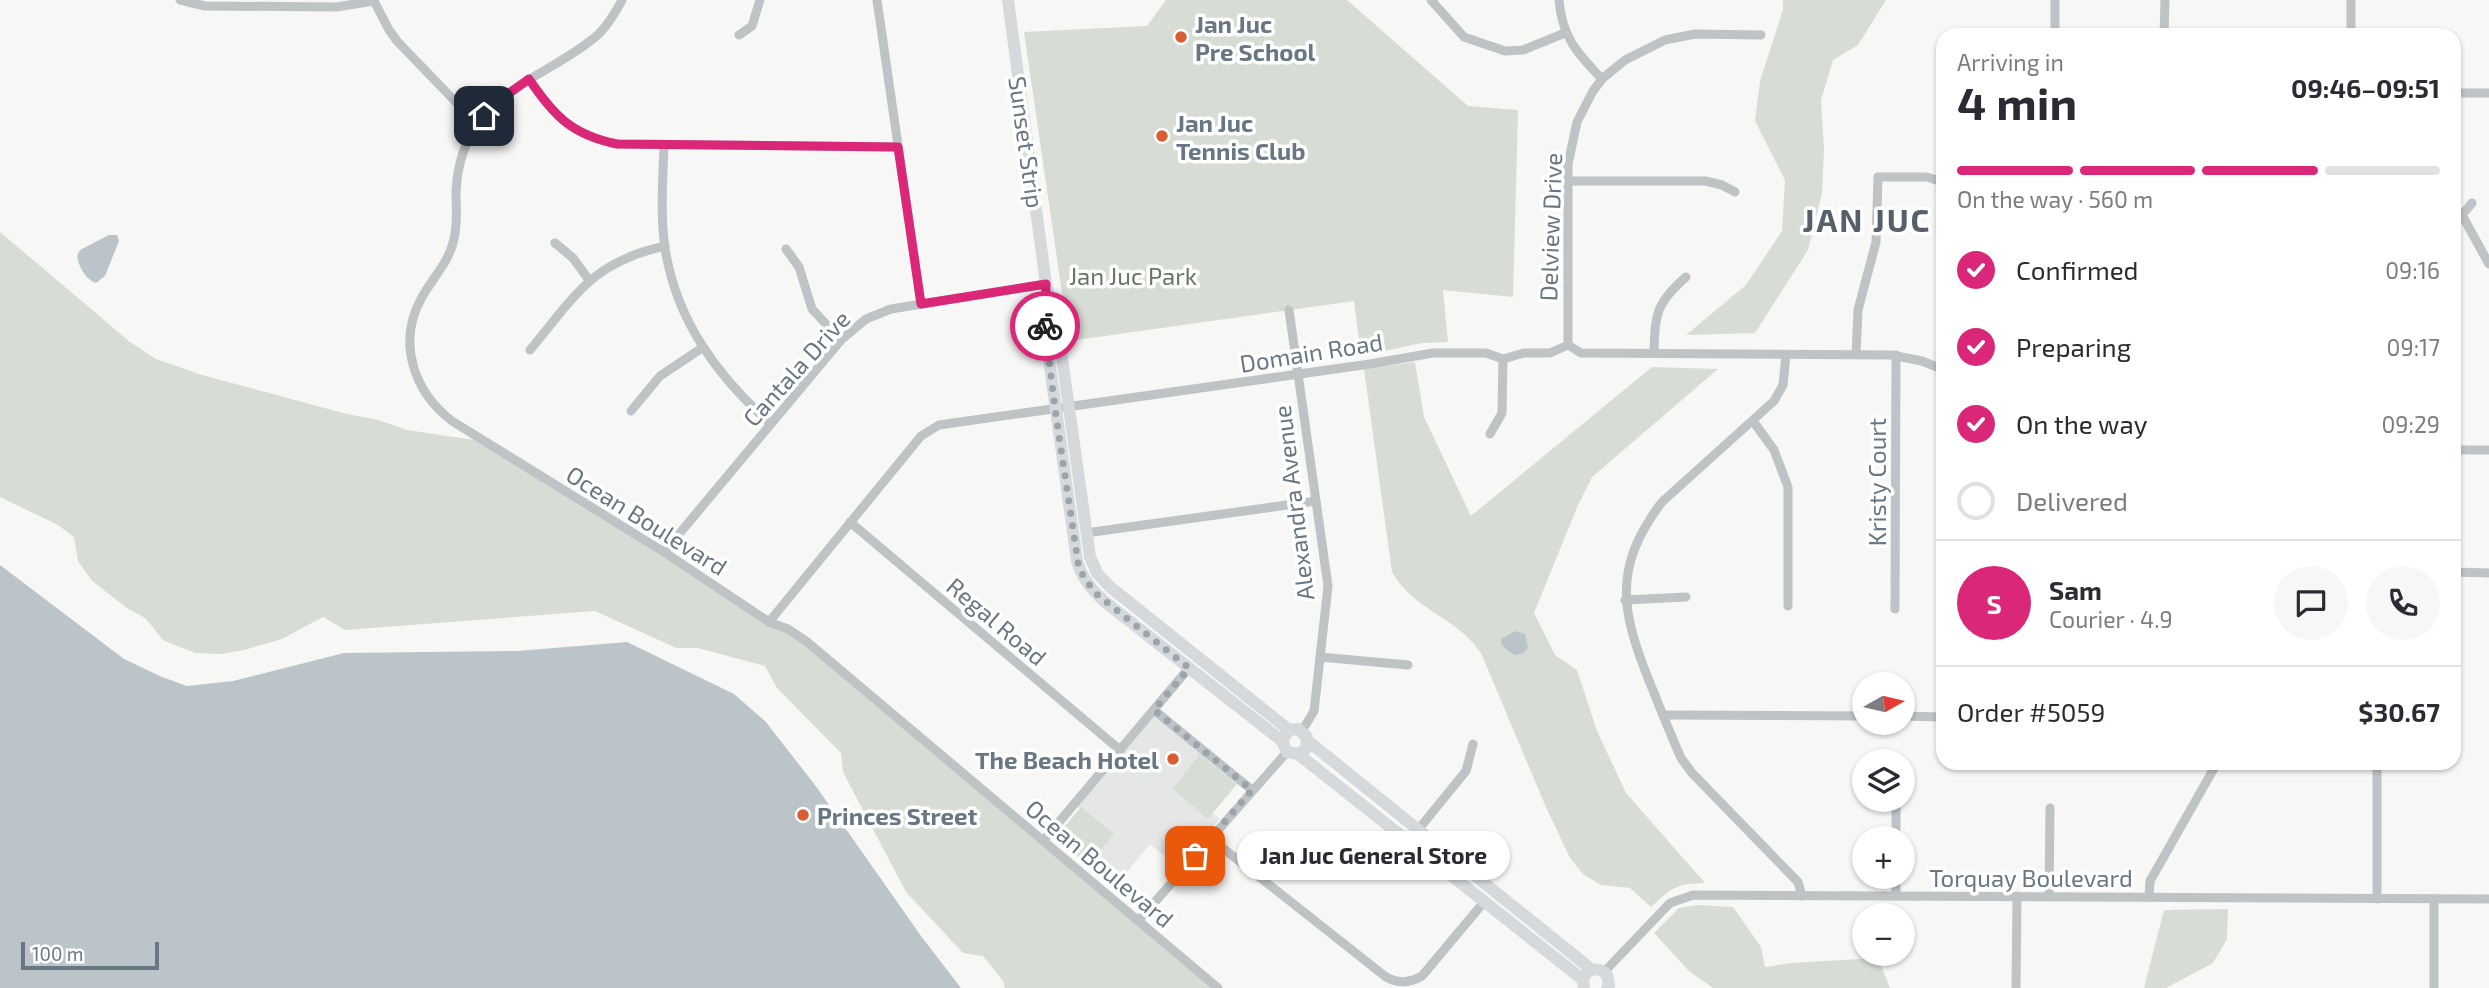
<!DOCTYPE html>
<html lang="en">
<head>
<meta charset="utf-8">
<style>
	:root { --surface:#fff; --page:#f7f7f7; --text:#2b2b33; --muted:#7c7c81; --line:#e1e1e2; --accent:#db2777 }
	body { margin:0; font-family:"Exo 2",sans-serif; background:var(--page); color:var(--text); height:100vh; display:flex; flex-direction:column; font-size:26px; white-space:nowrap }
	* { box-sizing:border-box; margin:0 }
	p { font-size:23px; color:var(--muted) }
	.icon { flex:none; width:38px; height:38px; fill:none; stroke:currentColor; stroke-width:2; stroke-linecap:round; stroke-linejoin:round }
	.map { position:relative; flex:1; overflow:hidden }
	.side { position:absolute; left:1936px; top:28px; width:525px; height:742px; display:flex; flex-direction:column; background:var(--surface); border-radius:21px; box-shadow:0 2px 5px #0004 }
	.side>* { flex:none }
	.needle { width:46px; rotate:82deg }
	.fabs { position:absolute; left:1852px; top:672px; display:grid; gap:14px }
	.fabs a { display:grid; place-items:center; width:63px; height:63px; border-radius:50%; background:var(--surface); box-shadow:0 2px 5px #0004; font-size:35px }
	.scale { position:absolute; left:21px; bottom:18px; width:138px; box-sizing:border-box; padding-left:7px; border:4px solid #687784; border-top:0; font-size:19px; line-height:24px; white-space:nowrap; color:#687784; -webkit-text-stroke:5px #fff; paint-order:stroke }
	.pin { position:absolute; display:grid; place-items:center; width:60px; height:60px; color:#fff; margin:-30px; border-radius:14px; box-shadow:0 4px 10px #0006 }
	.courier { position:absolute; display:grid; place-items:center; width:70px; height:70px; margin:-35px; border:5px solid #db2777; border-radius:50%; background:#fff; color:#222; box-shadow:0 2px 9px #0007 }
	.bubble { position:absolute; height:49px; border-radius:24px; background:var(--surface); box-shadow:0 2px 5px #0004; font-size:23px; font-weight:700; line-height:49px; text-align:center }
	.summary em { font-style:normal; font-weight:700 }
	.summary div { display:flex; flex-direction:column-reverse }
	.summary { display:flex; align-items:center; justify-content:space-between; height:119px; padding:0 21px }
	h1 { font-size:46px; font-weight:700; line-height:52px }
	.bar { display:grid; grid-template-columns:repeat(4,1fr); gap:10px 7px; align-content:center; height:84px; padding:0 21px }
	.bar i { height:9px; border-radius:5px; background:var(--line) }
	.bar .selected { background:var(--accent) }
	.bar p { grid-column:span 4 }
	.line { display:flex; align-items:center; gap:18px; padding:0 21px; border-top:2px solid var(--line) }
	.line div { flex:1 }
	.round { display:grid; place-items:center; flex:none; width:74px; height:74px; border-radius:37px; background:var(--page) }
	ol { padding:0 21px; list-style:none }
	li { display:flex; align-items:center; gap:21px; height:77px }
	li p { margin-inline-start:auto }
	li .icon { padding:7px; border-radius:50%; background:var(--accent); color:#fff; stroke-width:4 }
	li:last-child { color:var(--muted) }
	li i { width:38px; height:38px; border:4px solid var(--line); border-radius:50% }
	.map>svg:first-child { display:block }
</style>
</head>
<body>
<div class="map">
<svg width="2489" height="988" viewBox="0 0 2489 988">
	<rect width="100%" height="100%" fill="#f7f7f5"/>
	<path fill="#e5e6e6" d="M1154 713 1206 757 1181 787 1220 819 1179 868 1150 844 1118 883 1090 859 1109 835 1077 806Z"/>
	<g fill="#d7dcd4">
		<path d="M1166 0H1347L1468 106 1518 110 1513 297 1443 290 1448 342 1422 343 1361 356 1354 301 1069 341 1024 32 1147 26Z"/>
		<path d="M1783 0H1886L1858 45 1833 60 1821 100 1824 149 1822 193 1808 250 1755 333 1686 335 1746 285 1782 231 1785 180 1755 121 1760 81 1783 10Z"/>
		<path d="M0 232 130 342 156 359 202 375 347 414 378 420 407 430 487 442 788 629 1217 988H1005L1003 981 983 956 963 953 906 892 843 772 841 753 777 688 765 666 698 648H676L595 611 345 630 323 617 282 639 244 650 221 654 195 653 163 640 145 618 127 608 92 581 78 561 74 537 58 525 0 497Z"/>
		<path d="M1415 362 1424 417 1471 516 1652 367 1718 369 1592 477 1578 505 1534 613 1555 655 1577 670 1597 731 1626 793 1705 883C1675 884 1673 887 1651 907L1630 888 1601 885 1584 875 1570 858 1545 805 1481 653C1458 618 1413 610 1392 572L1364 369Z"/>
		<path d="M1200 754 1237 784 1208 819 1173 789Z"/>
		<path d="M1081 807 1114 834 1088 865 1055 838Z"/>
		<path d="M1698 905 1733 907 1761 947 1765 967 1791 963 1878 958 1890 988H1713L1689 971 1654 933 1679 908Z"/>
		<path d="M2228 909 2227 939 2213 963 2166 988H2144L2164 910Z"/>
	</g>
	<g fill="#bac4c9">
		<path d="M109 235H117L119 241 105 276 96 283C85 279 79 267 77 256L80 250Z"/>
		<path d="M0 565 124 659 162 677 187 686 233 681 344 653 517 651 627 642 734 694 765 721 815 785 921 936 961 988H0Z"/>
		<path d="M1515 631 1525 634 1528 648 1524 653 1515 655C1508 651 1501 647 1501 639Z"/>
	</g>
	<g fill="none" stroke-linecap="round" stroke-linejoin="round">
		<g stroke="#bec3c6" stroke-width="9">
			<path d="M180 0 205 6 336 7 374 1 389 30 397 41 477 124"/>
			<path d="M622 0C615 13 606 29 594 38 559 67 512 82 482 118 465 138 457 166 456 192 456 208 458 223 454 239 449 263 432 278 421 299 397 343 414 392 452 421L664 552 769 622 788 629 806 641 1218 988"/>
			<path d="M877 0 921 304"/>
			<path d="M1431 0 1464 37 1505 51 1523 50 1565 33"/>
			<path d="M1559 0C1562 37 1577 53 1602 79"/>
			<path d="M739 35 752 26 760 0"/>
			<path d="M2055 35V0"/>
			<path d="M2164 35 2165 0"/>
			<path d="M2351 35V0"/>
			<path d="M529 79C554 116 572 135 617 144L898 147"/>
			<path d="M2454 93H2489"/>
			<path d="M664 145C663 179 660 214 665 248 676 320 717 376 771 424"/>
			<path d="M1568 181H1705L1722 185 1735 192"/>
			<path d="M2472 203 2462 215 2489 264"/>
			<path d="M555 243 573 258 589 280"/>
			<path d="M786 249 799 267 812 309 841 340"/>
			<path d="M1289 310 1328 586 1314 711 1302 731"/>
			<path d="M1568 345V164L1577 122 1593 91 1602 79 1625 60 1665 40 1695 34 1761 35"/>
			<path d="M530 350C575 296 592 262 665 246"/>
			<path d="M1654 353C1655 314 1656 303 1686 277"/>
			<path d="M1856 354 1858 310 1876 242 1878 177H1927L1942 182"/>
			<path d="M1786 355 1783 385 1774 401 1662 502C1612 568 1621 611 1650 683 1660 708 1670 733 1681 758L1692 773 1798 882 1802 896"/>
			<path d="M631 411 660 376 702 348"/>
			<path d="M1753 421 1774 450 1788 487V606"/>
			<path d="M1490 434 1502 413 1503 359"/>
			<path d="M2454 450H2489"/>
			<path d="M850 522 1120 750"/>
			<path d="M1086 533 1316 501"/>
			<path d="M664 552 841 340 866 319 891 309 1046 284"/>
			<path d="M2454 572 2489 573"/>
			<path d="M1625 600 1686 597"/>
			<path d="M1895 609 1896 355"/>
			<path d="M769 622 921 436 939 425 1370 364 1433 353H1486L1503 359 1524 353H1550L1568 345 1581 353 1891 355 1922 361 1942 369"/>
			<path d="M1320 657 1408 665"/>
			<path d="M1154 710 1252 790"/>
			<path d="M1663 715 1864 716"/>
			<path d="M1902 716 1942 717"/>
			<path d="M2377 763V899"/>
			<path d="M1210 838 1386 977C1398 984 1410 983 1422 976L1484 902"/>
			<path d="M1896 838V808"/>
			<path d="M1043 841 1189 668"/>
			<path d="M1409 841 1466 771 1473 744"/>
			<path d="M1896 896V877"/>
			<path d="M2049 896 2050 808"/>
			<path d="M2149 897 2150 881 2217 763"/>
			<path d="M1139 920 1287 752"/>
			<path d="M1604 972 1670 903 1693 895 2489 899"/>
			<path d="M2016 988 2017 896"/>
			<path d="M2434 988V899"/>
		</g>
		<g stroke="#d5d9dc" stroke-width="12">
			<path d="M1008 0 1046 284 1059 337 1090 557 1097 573 1109 586 1289 730"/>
			<path d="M1045 305V331L1077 561C1082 578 1091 589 1104 601L1282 741"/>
			<path d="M1308 741 1591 969"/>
			<path d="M1298 754 1306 749 1307 737 1298 729 1289 730 1282 741 1287 752 1298 754 1582 979"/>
			<path d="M1584 988C1580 972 1595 963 1607 975L1609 985 1607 988"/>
		</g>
	</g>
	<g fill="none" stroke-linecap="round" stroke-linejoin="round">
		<path stroke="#9aa4ac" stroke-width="7" stroke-dasharray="0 12.6" d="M1045 326 1055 409 1079 569 1094 592 1189 668 1154 710 1252 790 1195 856"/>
		<path stroke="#db2777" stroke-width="9" d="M484 116 501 99 529 79C554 116 572 135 617 144L898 147 921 304 1046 284 1045 326"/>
	</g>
	<g fill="#da5d31" stroke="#fff" stroke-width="2.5">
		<circle cx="1181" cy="37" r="7"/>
		<circle cx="1162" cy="136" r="7"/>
		<circle cx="1173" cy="759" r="7"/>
		<circle cx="803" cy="815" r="7"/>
	</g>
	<g text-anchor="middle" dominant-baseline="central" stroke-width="7" stroke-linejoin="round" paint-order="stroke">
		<g font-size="24" font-weight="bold" fill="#687784" stroke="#fff" text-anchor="start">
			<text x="1195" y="23">Jan Juc<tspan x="1195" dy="28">Pre School</tspan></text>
			<text x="1176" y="122">Jan Juc<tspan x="1176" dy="28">Tennis Club</tspan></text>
			<text x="1159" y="759" text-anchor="end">The Beach Hotel</text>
			<text x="817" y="815">Princes Street</text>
		</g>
		<g font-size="24" fill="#687784" stroke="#fff">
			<text transform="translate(1027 142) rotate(82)">Sunset Strip</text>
			<text transform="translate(1550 227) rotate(-88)">Delview Drive</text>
			<text transform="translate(1311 352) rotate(-9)">Domain Road</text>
			<text transform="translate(796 368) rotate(-48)">Cantala Drive</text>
			<text transform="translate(1876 482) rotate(-90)">Kristy Court</text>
			<text transform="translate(1293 503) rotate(-97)">Alexandra Avenue</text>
			<text transform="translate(647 520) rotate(32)">Ocean Boulevard</text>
			<text transform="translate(997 621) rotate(40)">Regal Road</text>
			<text transform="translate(1100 863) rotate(40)">Ocean Boulevard</text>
			<text x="2031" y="877">Torquay Boulevard</text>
		</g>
		<g font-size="24" fill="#667762" stroke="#fff">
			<text x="1133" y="275">Jan Juc Park</text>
		</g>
		<g font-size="32" font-weight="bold" letter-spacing="2" fill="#55606a" stroke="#fff">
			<text x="1867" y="219">JAN JUC</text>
		</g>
	</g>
</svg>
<div class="fabs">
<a><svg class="needle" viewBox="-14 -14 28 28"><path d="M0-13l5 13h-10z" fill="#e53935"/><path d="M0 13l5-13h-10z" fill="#7c7c81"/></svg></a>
<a><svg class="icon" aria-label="layers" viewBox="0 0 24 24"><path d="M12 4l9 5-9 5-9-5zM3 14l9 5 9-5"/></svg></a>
<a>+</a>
<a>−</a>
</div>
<div class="scale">100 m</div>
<div class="pin" style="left:1195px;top:856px;background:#ea580c"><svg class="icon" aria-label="bag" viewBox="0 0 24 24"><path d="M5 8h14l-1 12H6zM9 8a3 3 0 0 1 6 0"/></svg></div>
<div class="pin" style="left:484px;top:116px;background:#1f2937"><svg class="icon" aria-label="home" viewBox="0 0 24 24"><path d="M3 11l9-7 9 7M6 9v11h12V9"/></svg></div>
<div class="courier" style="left:1045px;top:326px"><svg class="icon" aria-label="bike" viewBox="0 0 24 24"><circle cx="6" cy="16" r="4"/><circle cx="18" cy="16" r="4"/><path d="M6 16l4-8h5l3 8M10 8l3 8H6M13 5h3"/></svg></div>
<div class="bubble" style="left:1237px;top:831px;width:273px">Jan Juc General Store</div>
<section class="side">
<div class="summary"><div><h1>4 min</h1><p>Arriving in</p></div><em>09:46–09:51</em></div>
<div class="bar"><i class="selected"></i><i class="selected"></i><i class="selected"></i><i></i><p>On the way · 560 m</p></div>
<ol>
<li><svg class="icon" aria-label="check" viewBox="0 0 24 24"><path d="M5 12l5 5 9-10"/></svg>Confirmed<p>09:16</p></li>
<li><svg class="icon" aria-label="check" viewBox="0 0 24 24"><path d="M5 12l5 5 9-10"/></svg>Preparing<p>09:17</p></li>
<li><svg class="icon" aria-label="check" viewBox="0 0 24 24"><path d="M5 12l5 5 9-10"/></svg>On the way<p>09:29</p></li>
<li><i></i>Delivered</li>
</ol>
<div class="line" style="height:126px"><b class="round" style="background:var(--accent);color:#fff">S</b><div><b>Sam</b><p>Courier · 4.9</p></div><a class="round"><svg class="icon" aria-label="chat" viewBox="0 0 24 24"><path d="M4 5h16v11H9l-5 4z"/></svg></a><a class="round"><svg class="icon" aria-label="phone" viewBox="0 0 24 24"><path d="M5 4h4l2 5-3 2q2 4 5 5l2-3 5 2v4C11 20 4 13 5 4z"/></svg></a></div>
<div class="line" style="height:91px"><div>Order #5059</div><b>$30.67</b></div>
</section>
</div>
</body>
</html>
